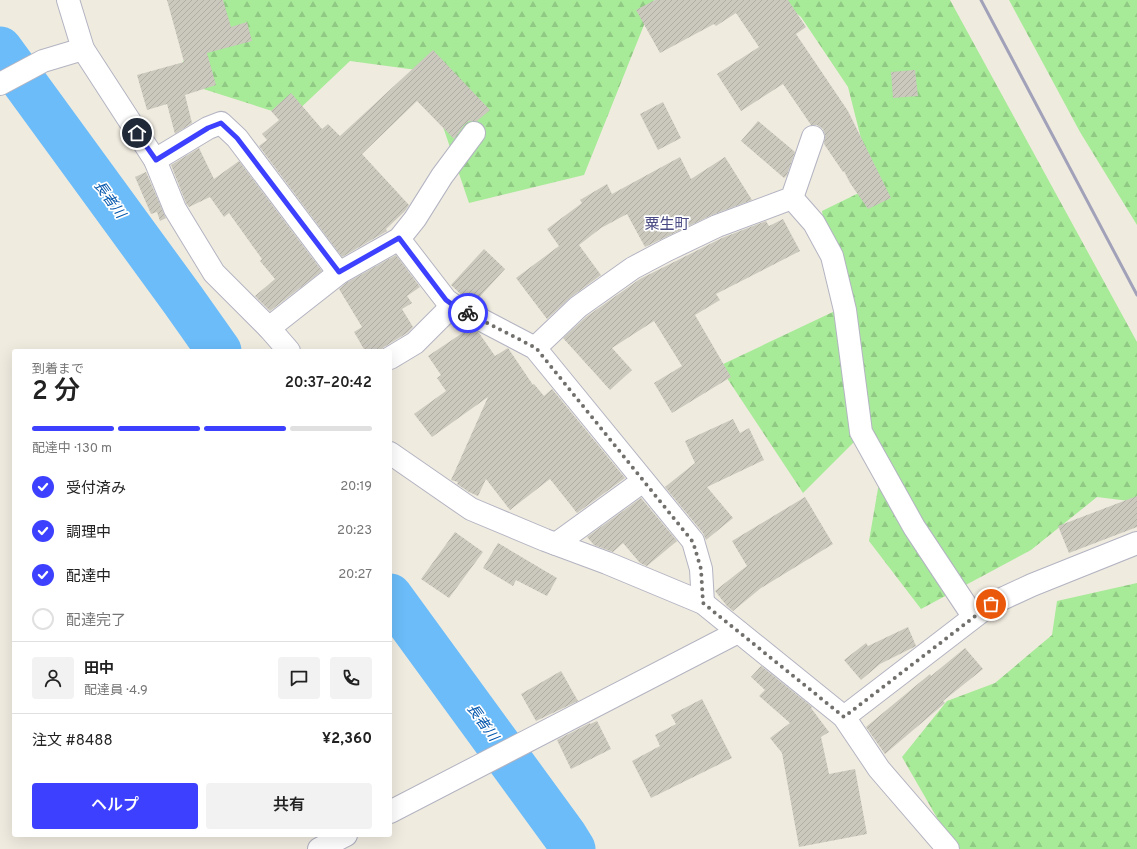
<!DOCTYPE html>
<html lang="ja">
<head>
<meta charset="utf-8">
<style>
	:root { --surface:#fff; --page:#f2f2f2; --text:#222; --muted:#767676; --line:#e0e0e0; --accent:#3d41ff }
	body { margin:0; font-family:Overpass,"Noto Sans JP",sans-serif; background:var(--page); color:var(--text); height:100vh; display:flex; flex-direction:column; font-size:15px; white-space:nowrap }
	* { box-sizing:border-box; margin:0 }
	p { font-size:13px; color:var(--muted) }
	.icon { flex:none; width:22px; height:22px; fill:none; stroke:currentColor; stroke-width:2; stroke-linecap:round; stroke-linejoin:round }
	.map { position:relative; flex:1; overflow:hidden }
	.side { position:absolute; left:12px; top:349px; width:380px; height:488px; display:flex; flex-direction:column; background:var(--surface); border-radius:4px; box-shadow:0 4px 16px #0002 }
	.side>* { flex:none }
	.pin { position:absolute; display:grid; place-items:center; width:34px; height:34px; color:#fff; margin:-17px; border:2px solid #fff; border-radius:50%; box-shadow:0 1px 4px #0007 }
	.courier { position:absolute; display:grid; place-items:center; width:40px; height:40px; margin:-20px; border:3px solid #3d41ff; border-radius:50%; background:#fff; color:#222; box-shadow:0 1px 5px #0007 }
	.summary em { font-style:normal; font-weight:600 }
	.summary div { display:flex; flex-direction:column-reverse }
	.summary { display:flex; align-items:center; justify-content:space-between; height:68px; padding:0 20px }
	h1 { font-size:26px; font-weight:600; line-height:30px }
	.bar { display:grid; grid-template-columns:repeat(4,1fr); gap:6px 4px; align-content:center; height:48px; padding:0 20px }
	.bar i { height:5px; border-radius:3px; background:var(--line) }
	.bar .selected { background:var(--accent) }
	.bar p { grid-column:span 4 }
	.line { display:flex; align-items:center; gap:10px; padding:0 20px; border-top:1px solid var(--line) }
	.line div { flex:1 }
	.round { display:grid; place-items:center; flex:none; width:42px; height:42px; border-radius:4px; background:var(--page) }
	ol { padding:0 20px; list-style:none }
	li { display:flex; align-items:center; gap:12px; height:44px }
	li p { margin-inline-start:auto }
	li .icon { padding:4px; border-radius:50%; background:var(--accent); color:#fff; stroke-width:4 }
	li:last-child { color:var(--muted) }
	li i { width:22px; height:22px; border:2px solid var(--line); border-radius:50% }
	.action { display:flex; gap:8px; margin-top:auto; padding:8px 20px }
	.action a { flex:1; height:46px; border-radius:4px; background:var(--accent); color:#fff; font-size:16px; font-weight:600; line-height:46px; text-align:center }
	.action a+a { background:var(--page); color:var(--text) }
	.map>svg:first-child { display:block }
</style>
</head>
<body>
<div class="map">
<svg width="1137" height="849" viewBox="0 0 1137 849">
	<defs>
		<pattern id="forest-firs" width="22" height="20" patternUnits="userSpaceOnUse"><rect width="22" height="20" fill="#a7ea98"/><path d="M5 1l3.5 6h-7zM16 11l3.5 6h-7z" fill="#90c983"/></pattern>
		<pattern id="building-hatch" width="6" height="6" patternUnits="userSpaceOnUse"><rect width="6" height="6" fill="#cbc9be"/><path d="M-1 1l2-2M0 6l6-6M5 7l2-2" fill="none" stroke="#afada4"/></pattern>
	</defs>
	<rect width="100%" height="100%" fill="#f0ebdf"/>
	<g fill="url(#forest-firs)">
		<path d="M211 0H654L584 175 469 203 424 71 350 61 291 117 175 80Z"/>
		<path d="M782 0H950L1137 342V502L1097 497 1031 550 921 609 869 541 881 471 857 439 803 493 719 366 835 311 822 211 873 186 848 87 801 17Z"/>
		<path d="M1009 0H1137V225L1080 132Z"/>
		<path d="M1137 583V849H955L902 757 947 701 995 683 1052 635 1057 601Z"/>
	</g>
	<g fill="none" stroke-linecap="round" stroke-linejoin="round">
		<g stroke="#6bbcf9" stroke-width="45">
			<path d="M0 49 183 300 219 351"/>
			<path d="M390 596 565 836 573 849"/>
		</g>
	</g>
	<g fill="url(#building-hatch)">
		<path d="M167 0H223L231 27 247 22 252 41 207 53 216 85 185 95 192 123 175 134 167 104 147 110 137 75 184 62Z"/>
		<path d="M655 0H788L806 27 796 34 848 111 891 198 868 209 850 183 844 171 843 172 824 144 825 135 823 129 817 125H811L783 84 741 111 717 74 759 47 736 13 716 26 714 24 660 53 636 10Z"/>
		<path d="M433 50 490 110 477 121H469L464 125 454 139 417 101 362 154 409 205 405 211 386 229 387 231 342 257 259 146 267 140 262 134 279 120 271 111 291 93 322 129 328 124 340 136Z"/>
		<path d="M915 70 918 96 893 98 891 72Z"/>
		<path d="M663 102 681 138 658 150 640 114Z"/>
		<path d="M758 121 795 152 787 175 784 178 741 141Z"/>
		<path d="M199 148 214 179 239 161 322 271 270 311 255 296 275 279 260 261 262 259 229 213 224 217 210 197 189 207 186 203 171 165Z"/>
		<path d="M680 157 691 179 725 157 752 200 712 215 645 247 627 214 601 228 579 245 601 275 571 297 547 319 516 278 559 246 547 229 582 203 580 200 607 184 612 194Z"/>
		<path d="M146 172 166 218 160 221 157 212 151 214 135 177Z"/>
		<path d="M783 219 800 251 716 294 720 300 695 315 731 377 672 413 654 383 682 366 654 321 612 348 632 370 610 390 563 338 586 317 640 279 722 238 766 221 769 226Z"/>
		<path d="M484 249 505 269 475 302 464 297 451 285Z"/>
		<path d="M396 255 420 287 407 296 412 303 402 309 413 327 407 333 384 347 380 351H365L354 332 362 327 339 289 346 283Z"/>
		<path d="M470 328 479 333 495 356 508 348 533 385 534 384 544 396 552 389 625 478 577 513 550 479 510 510 486 479 478 496 469 492 457 484 458 482 451 480 488 397 432 437 414 414 446 391 437 378 441 375 428 356Z"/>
		<path d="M733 419 740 433 749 428 764 460 707 487 733 518 706 540 703 533 665 487 695 463 685 441Z"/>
		<path d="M1137 496V527L1069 553 1058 526Z"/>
		<path d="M805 497 833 544 761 588 733 611 727 606 715 591 739 572 747 566 732 541Z"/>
		<path d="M641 498 677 541 647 566 640 563 623 543 613 552 594 545 587 537Z"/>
		<path d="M455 532 483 552 449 598 421 579Z"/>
		<path d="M498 543 557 578 547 596 516 580 513 586 483 568Z"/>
		<path d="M908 627 916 646 880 664 861 680 844 660 866 643 868 646Z"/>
		<path d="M965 648 983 669 943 701 945 703 885 754 866 727 930 674 931 676Z"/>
		<path d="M761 666 812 707 811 708 829 732 821 737 829 774 855 769 867 834 799 847 782 753 770 738 790 723 759 696 765 690 751 677Z"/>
		<path d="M561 671 578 701 536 721 521 694Z"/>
		<path d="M702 699 732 758 651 798 632 761 660 746 655 735 676 724 671 715Z"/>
		<path d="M597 721 611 749 571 769 557 740 590 723V724Z"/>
	</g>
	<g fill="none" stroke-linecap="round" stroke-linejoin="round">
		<g stroke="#b3b4c2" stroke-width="24">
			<g id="street">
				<path d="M0 84 43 61 83 49"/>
				<path d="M155 160 208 128 221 123 237 138 339 273"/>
				<path d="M792 198 814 223 832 256 845 310 861 432 914 527 973 616"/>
				<path d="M399 239 446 300 453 305 535 348 693 541 701 569 703 603"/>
				<path d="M269 328 339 273 399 239 415 219 442 176 474 133"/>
				<path d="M535 348 578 307 633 268 667 250 717 226 792 198 813 137"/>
				<path d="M390 358 415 343 453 305"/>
				<path d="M556 544 643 481"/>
				<path d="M390 812 738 632"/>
				<path d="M319 849 346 835"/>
			</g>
		</g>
		<g stroke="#b3b4c2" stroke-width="24">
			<g id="secondary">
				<path d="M68 0 83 49 155 160 175 209 214 273 269 328 289 351"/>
				<path d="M390 453 471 509 545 540 607 563 703 603 844 717 879 769 948 849"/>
				<path d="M844 717 991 604 1032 585 1137 543"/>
			</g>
		</g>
		<use href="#street" stroke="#fff" stroke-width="22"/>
		<use href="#secondary" stroke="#fff" stroke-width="22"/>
		<path stroke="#a1a1b9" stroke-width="3" d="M981 0 1137 295"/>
	</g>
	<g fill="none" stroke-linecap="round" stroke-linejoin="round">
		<path stroke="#72706c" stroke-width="4" stroke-dasharray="0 7.2" d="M468 313 536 348 693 542 701 569 703 603 844 717 991 604"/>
		<path stroke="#3d41ff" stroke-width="5" d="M137 133 156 160 208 128 221 123 237 138 339 272 399 238 446 300 453 305 468 313"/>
	</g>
	<g text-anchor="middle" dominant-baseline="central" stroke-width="3.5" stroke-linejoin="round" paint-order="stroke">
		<g font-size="14" font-style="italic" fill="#0256ad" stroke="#fff">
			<text transform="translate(109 200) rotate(54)">長者川</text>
			<text transform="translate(482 723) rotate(54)">長者川</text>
		</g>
		<g font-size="15" fill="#494a83" stroke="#fff">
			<text x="667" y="225">粟生町</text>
		</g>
	</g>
</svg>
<div class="pin" style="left:991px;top:604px;background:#ea580c"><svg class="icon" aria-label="bag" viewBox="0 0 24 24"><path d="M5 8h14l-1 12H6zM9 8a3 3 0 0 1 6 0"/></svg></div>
<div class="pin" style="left:137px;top:133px;background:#1f2937"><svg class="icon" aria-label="home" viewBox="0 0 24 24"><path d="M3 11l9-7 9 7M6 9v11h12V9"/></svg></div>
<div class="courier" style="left:468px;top:313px"><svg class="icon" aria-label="bike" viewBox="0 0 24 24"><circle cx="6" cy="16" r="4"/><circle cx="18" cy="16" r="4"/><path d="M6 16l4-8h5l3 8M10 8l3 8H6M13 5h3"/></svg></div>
<section class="side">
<div class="summary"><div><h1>2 分</h1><p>到着まで</p></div><em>20:37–20:42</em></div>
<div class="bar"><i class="selected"></i><i class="selected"></i><i class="selected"></i><i></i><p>配達中 · 130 m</p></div>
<ol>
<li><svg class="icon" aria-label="check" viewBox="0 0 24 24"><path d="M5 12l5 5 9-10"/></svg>受付済み<p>20:19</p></li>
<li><svg class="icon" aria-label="check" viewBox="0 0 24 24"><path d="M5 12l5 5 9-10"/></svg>調理中<p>20:23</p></li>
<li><svg class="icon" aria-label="check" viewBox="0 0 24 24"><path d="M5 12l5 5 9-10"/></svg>配達中<p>20:27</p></li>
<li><i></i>配達完了</li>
</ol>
<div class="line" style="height:72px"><a class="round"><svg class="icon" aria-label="person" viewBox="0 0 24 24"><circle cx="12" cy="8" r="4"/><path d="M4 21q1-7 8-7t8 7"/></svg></a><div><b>田中</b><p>配達員 · 4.9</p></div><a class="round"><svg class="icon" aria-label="chat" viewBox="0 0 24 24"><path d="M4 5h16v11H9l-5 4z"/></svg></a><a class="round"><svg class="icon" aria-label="phone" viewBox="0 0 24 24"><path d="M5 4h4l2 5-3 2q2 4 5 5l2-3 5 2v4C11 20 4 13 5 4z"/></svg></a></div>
<div class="line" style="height:52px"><div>注文 #8488</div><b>¥2,360</b></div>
<div class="action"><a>ヘルプ</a><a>共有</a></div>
</section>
</div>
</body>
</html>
